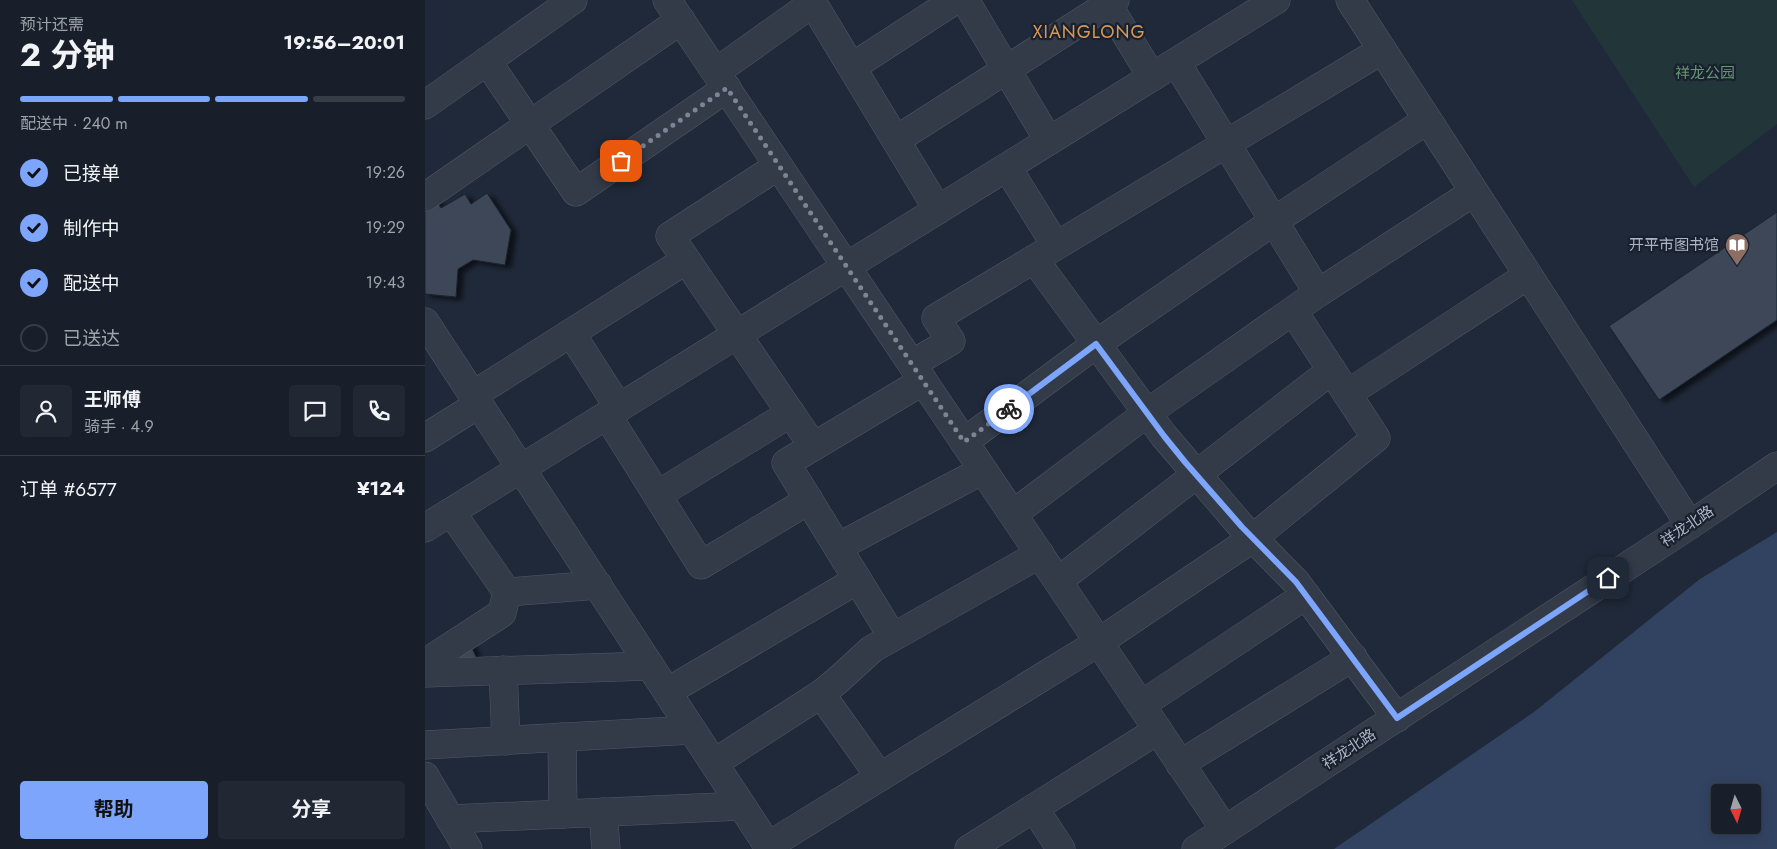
<!DOCTYPE html>
<html lang="zh">
<head>
<meta charset="utf-8">
<style>
	:root { --surface:#181f2b; --page:#212733; --text:#f1f3f6; --muted:#9fa2a9; --line:#363d47; --accent:#7da5fb }
	body { margin:0; font-family:Jost,"Noto Sans SC",sans-serif; background:var(--page); color:var(--text); height:100vh; display:flex; flex-direction:column; font-size:19px; white-space:nowrap }
	* { box-sizing:border-box; margin:0 }
	p { font-size:16px; color:var(--muted) }
	.icon { flex:none; width:28px; height:28px; fill:none; stroke:currentColor; stroke-width:2; stroke-linecap:round; stroke-linejoin:round }
	.map { position:relative; flex:1; overflow:hidden }
	.details { display:flex; flex-direction:column; background:var(--surface); width:425px }
	.details>* { flex:none }
	.needle { width:32px; rotate:175deg }
	.buttons { position:absolute; left:1286px; top:784px; display:grid; gap:10px }
	.buttons a { display:grid; place-items:center; width:50px; height:50px; border-radius:5px; background:var(--surface); box-shadow:0 2px 12px #0003,0 0 0 1px var(--line); font-size:25px }
	.pin { position:absolute; display:grid; place-items:center; width:42px; height:42px; color:#fff; margin:-21px; border-radius:10px; box-shadow:0 2px 8px #0006 }
	.courier { position:absolute; display:grid; place-items:center; width:50px; height:50px; margin:-25px; border:4px solid #7da5fb; border-radius:50%; background:#fff; color:#222; box-shadow:0 1px 6px #0007 }
	.overview em { font-style:normal; font-weight:700 }
	.overview div { display:flex; flex-direction:column-reverse }
	.overview { display:flex; align-items:center; justify-content:space-between; height:85px; padding:0 20px }
	h1 { font-size:32px; font-weight:700; line-height:38px }
	.bar { display:grid; grid-template-columns:repeat(4,1fr); gap:8px 5px; align-content:center; height:60px; padding:0 20px }
	.bar i { height:6px; border-radius:4px; background:var(--line) }
	.bar .current { background:var(--accent) }
	.bar p { grid-column:span 4 }
	.line { display:flex; align-items:center; gap:12px; padding:0 20px; border-top:1px solid var(--line) }
	.line div { flex:1 }
	.round { display:grid; place-items:center; flex:none; width:52px; height:52px; border-radius:5px; background:var(--page) }
	ol { padding:0 20px; list-style:none }
	li { display:flex; align-items:center; gap:15px; height:55px }
	li p { margin-inline-start:auto }
	li .icon { padding:5px; border-radius:50%; background:var(--accent); color:#111; stroke-width:4 }
	li:last-child { color:var(--muted) }
	li i { width:28px; height:28px; border:2px solid var(--line); border-radius:50% }
	.action { display:flex; gap:10px; margin-top:auto; padding:10px 20px }
	.action a { flex:1; height:58px; border-radius:5px; background:var(--accent); color:#111; font-size:20px; font-weight:700; line-height:58px; text-align:center }
	.action a+a { background:var(--page); color:var(--text) }
	main { display:flex; flex:1; min-height:0 }
	.map>svg:first-child { display:block }
</style>
</head>
<body>
<main>
<section class="details">
<div class="overview"><div><h1>2 分钟</h1><p>预计还需</p></div><em>19:56–20:01</em></div>
<div class="bar"><i class="current"></i><i class="current"></i><i class="current"></i><i></i><p>配送中 · 240 m</p></div>
<ol>
<li><svg class="icon" aria-label="check" viewBox="0 0 24 24"><path d="M5 12l5 5 9-10"/></svg>已接单<p>19:26</p></li>
<li><svg class="icon" aria-label="check" viewBox="0 0 24 24"><path d="M5 12l5 5 9-10"/></svg>制作中<p>19:29</p></li>
<li><svg class="icon" aria-label="check" viewBox="0 0 24 24"><path d="M5 12l5 5 9-10"/></svg>配送中<p>19:43</p></li>
<li><i></i>已送达</li>
</ol>
<div class="line" style="height:90px"><a class="round"><svg class="icon" aria-label="person" viewBox="0 0 24 24"><circle cx="12" cy="8" r="4"/><path d="M4 21q1-7 8-7t8 7"/></svg></a><div><b>王师傅</b><p>骑手 · 4.9</p></div><a class="round"><svg class="icon" aria-label="chat" viewBox="0 0 24 24"><path d="M4 5h16v11H9l-5 4z"/></svg></a><a class="round"><svg class="icon" aria-label="phone" viewBox="0 0 24 24"><path d="M5 4h4l2 5-3 2q2 4 5 5l2-3 5 2v4C11 20 4 13 5 4z"/></svg></a></div>
<div class="line" style="height:65px"><div>订单 #6577</div><b>¥124</b></div>
<div class="action"><a>帮助</a><a>分享</a></div>
</section>
<div class="map">
<svg width="1352" height="849" viewBox="0 0 1352 849">
	<defs>
		<filter id="shadow"><feDropShadow dx="5.5" dy="3" stdDeviation="2.5" flood-color="#0009"/></filter>
	</defs>
	<rect width="100%" height="100%" fill="#202939"/>
	<path fill="#22363a" d="M1147 0H1352V124L1269 187Z"/>
	<path fill="#324361" fill-rule="evenodd" d="M1352 532V849H909L1109 712 1275 579ZM1295 792H1328V825H1295Z"/>
	<g fill="#3c4659" stroke="#1b2230" filter="url(#shadow)">
		<path d="M62 193 86 230 80 265 48 260 33 269 31 297 0 294V204L10 198 16 208 40 194 46 204Z"/>
		<path d="M1352 212V320L1234 400 1184 326Z"/>
		<path d="M43 639 55 666 23 663Z"/>
	</g>
	<g fill="none" stroke-linecap="round" stroke-linejoin="round">
		<g stroke="#515867" stroke-width="29">
			<g id="minor">
				<path d="M242 0 800 830"/>
				<path d="M386 0 513 210"/>
				<path d="M540 0 624 141"/>
				<path d="M925 0 1265 525"/>
				<path d="M683 5 727 77"/>
				<path d="M62 61 151 192 302 88"/>
				<path d="M751 62 893 293"/>
				<path d="M427 67 530 0"/>
				<path d="M291 72 388 3"/>
				<path d="M0 105 148 0"/>
				<path d="M471 140 690 0"/>
				<path d="M353 166 245 236 388 446"/>
				<path d="M582 167 631 246"/>
				<path d="M0 197 256 20"/>
				<path d="M609 259 739 436 817 527 871 582 972 718"/>
				<path d="M0 322 345 849"/>
				<path d="M146 333 194 408"/>
				<path d="M487 364 526 341 511 318 957 50"/>
				<path d="M922 394 1103 275"/>
				<path d="M48 395 261 260"/>
				<path d="M182 415 276 565 384 500"/>
				<path d="M0 438 54 404"/>
				<path d="M539 442 671 344 849 221 1002 120"/>
				<path d="M232 495 366 413"/>
				<path d="M26 512 82 592 173 585"/>
				<path d="M588 514 722 413 893 293 1049 192"/>
				<path d="M0 528 851 0"/>
				<path d="M413 547 558 470"/>
				<path d="M633 581 907 370"/>
				<path d="M467 636 361 463 498 381"/>
				<path d="M0 663 77 613 82 592"/>
				<path d="M78 670 81 741"/>
				<path d="M0 673 225 666"/>
				<path d="M242 692 432 580"/>
				<path d="M396 694 455 777"/>
				<path d="M716 705 881 595"/>
				<path d="M137 737 138 814"/>
				<path d="M0 745 267 730"/>
				<path d="M289 763 396 694 412 681 447 649 615 554"/>
				<path d="M755 764 928 657"/>
				<path d="M0 776 43 849"/>
				<path d="M609 808 636 849"/>
				<path d="M178 812 181 849"/>
				<path d="M25 819 317 806"/>
				<path d="M343 846 674 642 828 538 951 438 868 311"/>
				<path d="M544 849 733 730"/>
			</g>
		</g>
		<g stroke="#515867" stroke-width="29">
			<path id="tertiary" d="M771 849 1265 525 1352 466"/>
		</g>
		<use href="#minor" stroke="#333b49" stroke-width="28"/>
		<use href="#tertiary" stroke="#333b49" stroke-width="28"/>
	</g>
	<g fill="none" stroke-linecap="round" stroke-linejoin="round">
		<path stroke="#7c8495" stroke-width="5" stroke-dasharray="0 9" d="M196 161 302 88 539 442 584 409"/>
		<path stroke="#7da5fb" stroke-width="6" d="M584 409 671 344 739 436 760 462 817 527 871 582 972 718 1183 578"/>
	</g>
	<defs>
		<g id="library-pin" transform="scale(1.25)"><path d="M0 17L-7.5 6A9.5 9.5 0 1 1 7.5 6Z" fill="#8d6e63" stroke="#19202e"/><path d="M-6-4Q-3-5.5-.7-3.5V5Q-3 3-6 4ZM6-4Q3-5.5 .7-3.5V5Q3 3 6 4Z" fill="#fff"/></g>
	</defs>
	<g fill-rule="evenodd">
		<use href="#library-pin" x="1312" y="245"/>
	</g>
	<g text-anchor="middle" dominant-baseline="central" stroke-width="4.5" stroke-linejoin="round" paint-order="stroke">
		<g font-size="15" fill="#659774" stroke="#19202e">
			<text x="1280" y="73">祥龙公园</text>
		</g>
		<g font-size="15" fill="#aeb5c6" stroke="#19202e" text-anchor="end">
			<text x="1294" y="245">开平市图书馆</text>
		</g>
		<g font-size="15" fill="#aeb5c6" stroke="#19202e">
			<text transform="translate(1262 526) rotate(-34)">祥龙北路</text>
			<text transform="translate(924 749) rotate(-33)">祥龙北路</text>
		</g>
		<g font-size="18" letter-spacing="1" fill="#d79858" stroke="#19202e">
			<text x="664" y="32">XIANGLONG</text>
		</g>
	</g>
</svg>
<div class="buttons">
<a><svg class="needle" viewBox="-14 -14 28 28"><path d="M0-13l5 13h-10z" fill="#e53935"/><path d="M0 13l5-13h-10z" fill="#9fa2a9"/></svg></a>
</div>
<div class="pin" style="left:196px;top:161px;background:#ea580c"><svg class="icon" aria-label="bag" viewBox="0 0 24 24"><path d="M5 8h14l-1 12H6zM9 8a3 3 0 0 1 6 0"/></svg></div>
<div class="pin" style="left:1183px;top:578px;background:#1f2937"><svg class="icon" aria-label="home" viewBox="0 0 24 24"><path d="M3 11l9-7 9 7M6 9v11h12V9"/></svg></div>
<div class="courier" style="left:584px;top:409px"><svg class="icon" aria-label="bike" viewBox="0 0 24 24"><circle cx="6" cy="16" r="4"/><circle cx="18" cy="16" r="4"/><path d="M6 16l4-8h5l3 8M10 8l3 8H6M13 5h3"/></svg></div>
</div>
</main>
</body>
</html>
